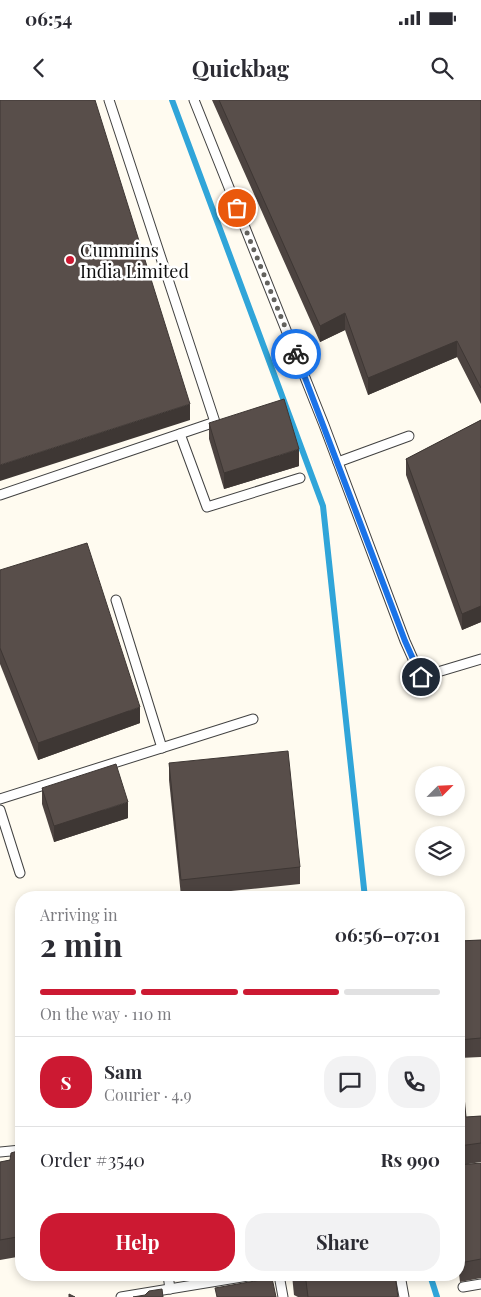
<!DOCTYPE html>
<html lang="en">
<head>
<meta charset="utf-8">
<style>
	:root { --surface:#fff; --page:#f2f2f3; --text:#2b2b33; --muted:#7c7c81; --line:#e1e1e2; --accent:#cc1932 }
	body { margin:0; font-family:"Playfair Display",serif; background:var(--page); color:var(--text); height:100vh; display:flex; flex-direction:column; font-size:19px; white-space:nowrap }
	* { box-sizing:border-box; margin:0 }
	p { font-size:16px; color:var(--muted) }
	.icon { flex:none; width:28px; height:28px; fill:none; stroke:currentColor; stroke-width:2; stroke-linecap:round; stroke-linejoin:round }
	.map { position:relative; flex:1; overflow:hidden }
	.sheet { position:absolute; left:15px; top:791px; width:450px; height:390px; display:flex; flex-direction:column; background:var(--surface); border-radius:20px; box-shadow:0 2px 8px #0003 }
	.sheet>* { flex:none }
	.needle { width:32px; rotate:66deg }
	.controls { position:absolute; left:415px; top:666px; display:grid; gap:10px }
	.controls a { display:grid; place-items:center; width:50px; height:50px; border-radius:50%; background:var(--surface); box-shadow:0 2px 8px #0003; font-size:25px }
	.pin { position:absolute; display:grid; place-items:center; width:42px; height:42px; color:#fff; margin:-21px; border:2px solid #fff; border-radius:50%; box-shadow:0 1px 5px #0007 }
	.courier { position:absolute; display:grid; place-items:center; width:50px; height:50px; margin:-25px; border:4px solid #1a73e8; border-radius:50%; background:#fff; color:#222; box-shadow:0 1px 6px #0007 }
	.overview em { font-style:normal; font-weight:700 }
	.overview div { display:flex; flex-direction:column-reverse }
	.overview { display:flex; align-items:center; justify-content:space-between; height:85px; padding:0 25px }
	h1 { font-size:32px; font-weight:700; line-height:38px }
	.bar { display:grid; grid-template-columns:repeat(4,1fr); gap:8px 5px; align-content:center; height:60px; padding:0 25px }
	.bar i { height:6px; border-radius:4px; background:var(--line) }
	.bar .on { background:var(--accent) }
	.bar p { grid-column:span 4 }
	.line { display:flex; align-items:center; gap:12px; padding:0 25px; border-top:1px solid var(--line) }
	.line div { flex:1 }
	.round { display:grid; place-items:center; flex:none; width:52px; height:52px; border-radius:20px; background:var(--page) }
	.cta { display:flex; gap:10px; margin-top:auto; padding:10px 25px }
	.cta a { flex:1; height:58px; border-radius:20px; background:var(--accent); color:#fff; font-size:20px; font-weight:700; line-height:58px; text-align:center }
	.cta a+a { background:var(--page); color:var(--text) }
	.status { display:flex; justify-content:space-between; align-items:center; height:35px; padding:0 25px; background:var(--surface); direction:ltr }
	.status svg { height:14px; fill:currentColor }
	header { display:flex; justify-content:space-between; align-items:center; height:65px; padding:0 25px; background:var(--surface); font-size:22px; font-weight:700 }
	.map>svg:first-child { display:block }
</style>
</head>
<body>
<div class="status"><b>06:54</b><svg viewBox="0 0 49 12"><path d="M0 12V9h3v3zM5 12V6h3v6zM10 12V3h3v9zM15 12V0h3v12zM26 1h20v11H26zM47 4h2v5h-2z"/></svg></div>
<header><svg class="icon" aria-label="back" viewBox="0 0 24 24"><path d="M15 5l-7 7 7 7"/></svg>Quickbag<svg class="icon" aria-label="search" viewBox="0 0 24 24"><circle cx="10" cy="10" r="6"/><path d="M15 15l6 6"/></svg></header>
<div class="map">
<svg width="481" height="1197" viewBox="0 0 481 1197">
	<rect width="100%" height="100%" fill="#fffbf0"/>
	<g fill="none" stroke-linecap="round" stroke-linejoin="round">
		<g stroke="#30a5d9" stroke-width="6">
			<path d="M172 0 323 406 365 798"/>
			<path d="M430 1175 437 1197"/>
		</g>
		<g stroke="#424242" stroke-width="11">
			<g id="lane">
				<path d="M194 0 324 325 405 541 421 577 481 559"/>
				<path d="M180 334 207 407 300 378"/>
				<path d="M338 362 409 336"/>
				<path d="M0 395 215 322 109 0"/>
				<path d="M116 500 162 648"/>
				<path d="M0 699 253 619"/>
				<path d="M0 710 20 773"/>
				<path d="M0 1052 21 1050"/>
				<path d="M168 1175 170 1189"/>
				<path d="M279 1175 283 1197"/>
				<path d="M400 1175 404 1197"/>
				<path d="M463 1187 481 1184"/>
				<path d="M121 1197 254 1175"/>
			</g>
		</g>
		<use href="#lane" stroke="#fff" stroke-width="9"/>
	</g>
	<g fill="#4c4340">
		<path d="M212 0H481V304L457 257 368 295 345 230 320 242Z"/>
		<path d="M481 320V522L462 530 406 375V359Z"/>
		<path d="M209 323 299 366 224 389 209 339Z"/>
		<path d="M0 470 140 623 38 660 0 564Z"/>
		<path d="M169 663 300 767V784L181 796 169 680Z"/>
		<path d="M42 688 128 718 54 742 42 704Z"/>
		<path d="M481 840V957L459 958V841Z"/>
		<path d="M459 976 466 1017 481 1016V1062L462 1065 481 1063V1178L460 1182 459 1174Z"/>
		<path d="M21 1050V1160L17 1157 0 1160V1062L10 1060Z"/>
		<path d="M292 1175H395L398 1197H298L294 1195Z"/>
	</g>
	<g fill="#3e3734">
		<path d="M345 213V230L320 242V226Z"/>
		<path d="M457 241V257L368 295V278Z"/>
		<path d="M190 304V320L0 381V365Z"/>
		<path d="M299 349V366L224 389V373Z"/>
		<path d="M481 506V522L462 530V514Z"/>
		<path d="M140 607V623L38 660V643Z"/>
		<path d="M128 702V718L54 742V726Z"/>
	</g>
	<g fill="#584e4a" stroke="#3e3734">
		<path d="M0 0H95L190 304 0 365Z"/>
		<path d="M219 0H481V288L457 241 368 278 345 213 320 226Z"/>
		<path d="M284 299 299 349 224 373 209 323Z"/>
		<path d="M481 320V506L462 514 406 359Z"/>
		<path d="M87 443 140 607 38 643 0 548V470Z"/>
		<path d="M288 651 300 767 181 780 169 663Z"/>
		<path d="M116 664 128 702 54 726 42 688Z"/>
		<path d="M481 840V938L459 940V841Z"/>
		<path d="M459 976H462L466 1017 481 1016V1043L459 1046Z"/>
		<path d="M21 1050V1140L17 1137 0 1140V1062L10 1060 11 1053Z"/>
		<path d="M481 1063V1159L460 1163 459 1155V1065Z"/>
		<path d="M295 1175H395L398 1197H308L306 1181Z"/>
		<path d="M272 1178 276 1197H217L215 1188Z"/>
		<path d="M162 1189 163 1197H133L145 1195 149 1191Z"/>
		<path d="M69 1194 75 1197H69Z"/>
	</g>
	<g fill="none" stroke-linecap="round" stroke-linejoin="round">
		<path stroke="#63625e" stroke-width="5" stroke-dasharray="0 9" d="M237 108 296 254"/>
		<path stroke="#1a73e8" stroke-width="6" d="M296 254 405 541 421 577"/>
	</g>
	<circle fill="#cc1932" stroke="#fff" stroke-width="2" cx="70" cy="160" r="5"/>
	<g text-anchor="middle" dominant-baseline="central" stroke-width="5" stroke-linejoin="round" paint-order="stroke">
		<g font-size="18" fill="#0f0f0f" stroke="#fff" text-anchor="start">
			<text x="80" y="150">Cummins<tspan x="80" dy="21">India Limited</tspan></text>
		</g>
	</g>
</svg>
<div class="controls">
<a><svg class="needle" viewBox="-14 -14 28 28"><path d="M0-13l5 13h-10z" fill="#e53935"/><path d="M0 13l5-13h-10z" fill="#7c7c81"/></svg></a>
<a><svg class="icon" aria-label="layers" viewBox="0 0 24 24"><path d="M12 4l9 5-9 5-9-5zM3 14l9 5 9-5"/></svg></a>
</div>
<div class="pin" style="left:237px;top:108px;background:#ea580c"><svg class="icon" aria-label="bag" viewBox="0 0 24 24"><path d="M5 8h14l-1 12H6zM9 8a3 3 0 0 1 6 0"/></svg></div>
<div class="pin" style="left:421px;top:577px;background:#1f2937"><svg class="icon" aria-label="home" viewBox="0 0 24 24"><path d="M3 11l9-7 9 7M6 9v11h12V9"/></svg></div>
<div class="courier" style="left:296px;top:254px"><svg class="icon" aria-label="bike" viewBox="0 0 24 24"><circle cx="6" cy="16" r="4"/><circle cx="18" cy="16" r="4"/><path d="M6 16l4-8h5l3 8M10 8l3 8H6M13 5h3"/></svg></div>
<section class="sheet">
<div class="overview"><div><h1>2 min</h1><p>Arriving in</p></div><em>06:56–07:01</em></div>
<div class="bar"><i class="on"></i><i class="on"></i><i class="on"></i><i></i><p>On the way · 110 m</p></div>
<div class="line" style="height:90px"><b class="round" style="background:var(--accent);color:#fff">S</b><div><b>Sam</b><p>Courier · 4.9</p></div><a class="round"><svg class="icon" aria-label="chat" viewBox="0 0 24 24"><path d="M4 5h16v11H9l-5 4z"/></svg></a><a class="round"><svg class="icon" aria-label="phone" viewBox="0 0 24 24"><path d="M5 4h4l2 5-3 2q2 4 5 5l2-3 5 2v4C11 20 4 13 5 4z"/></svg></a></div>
<div class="line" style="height:65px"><div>Order #3540</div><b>Rs 990</b></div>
<div class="cta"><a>Help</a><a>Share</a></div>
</section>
</div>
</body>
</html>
